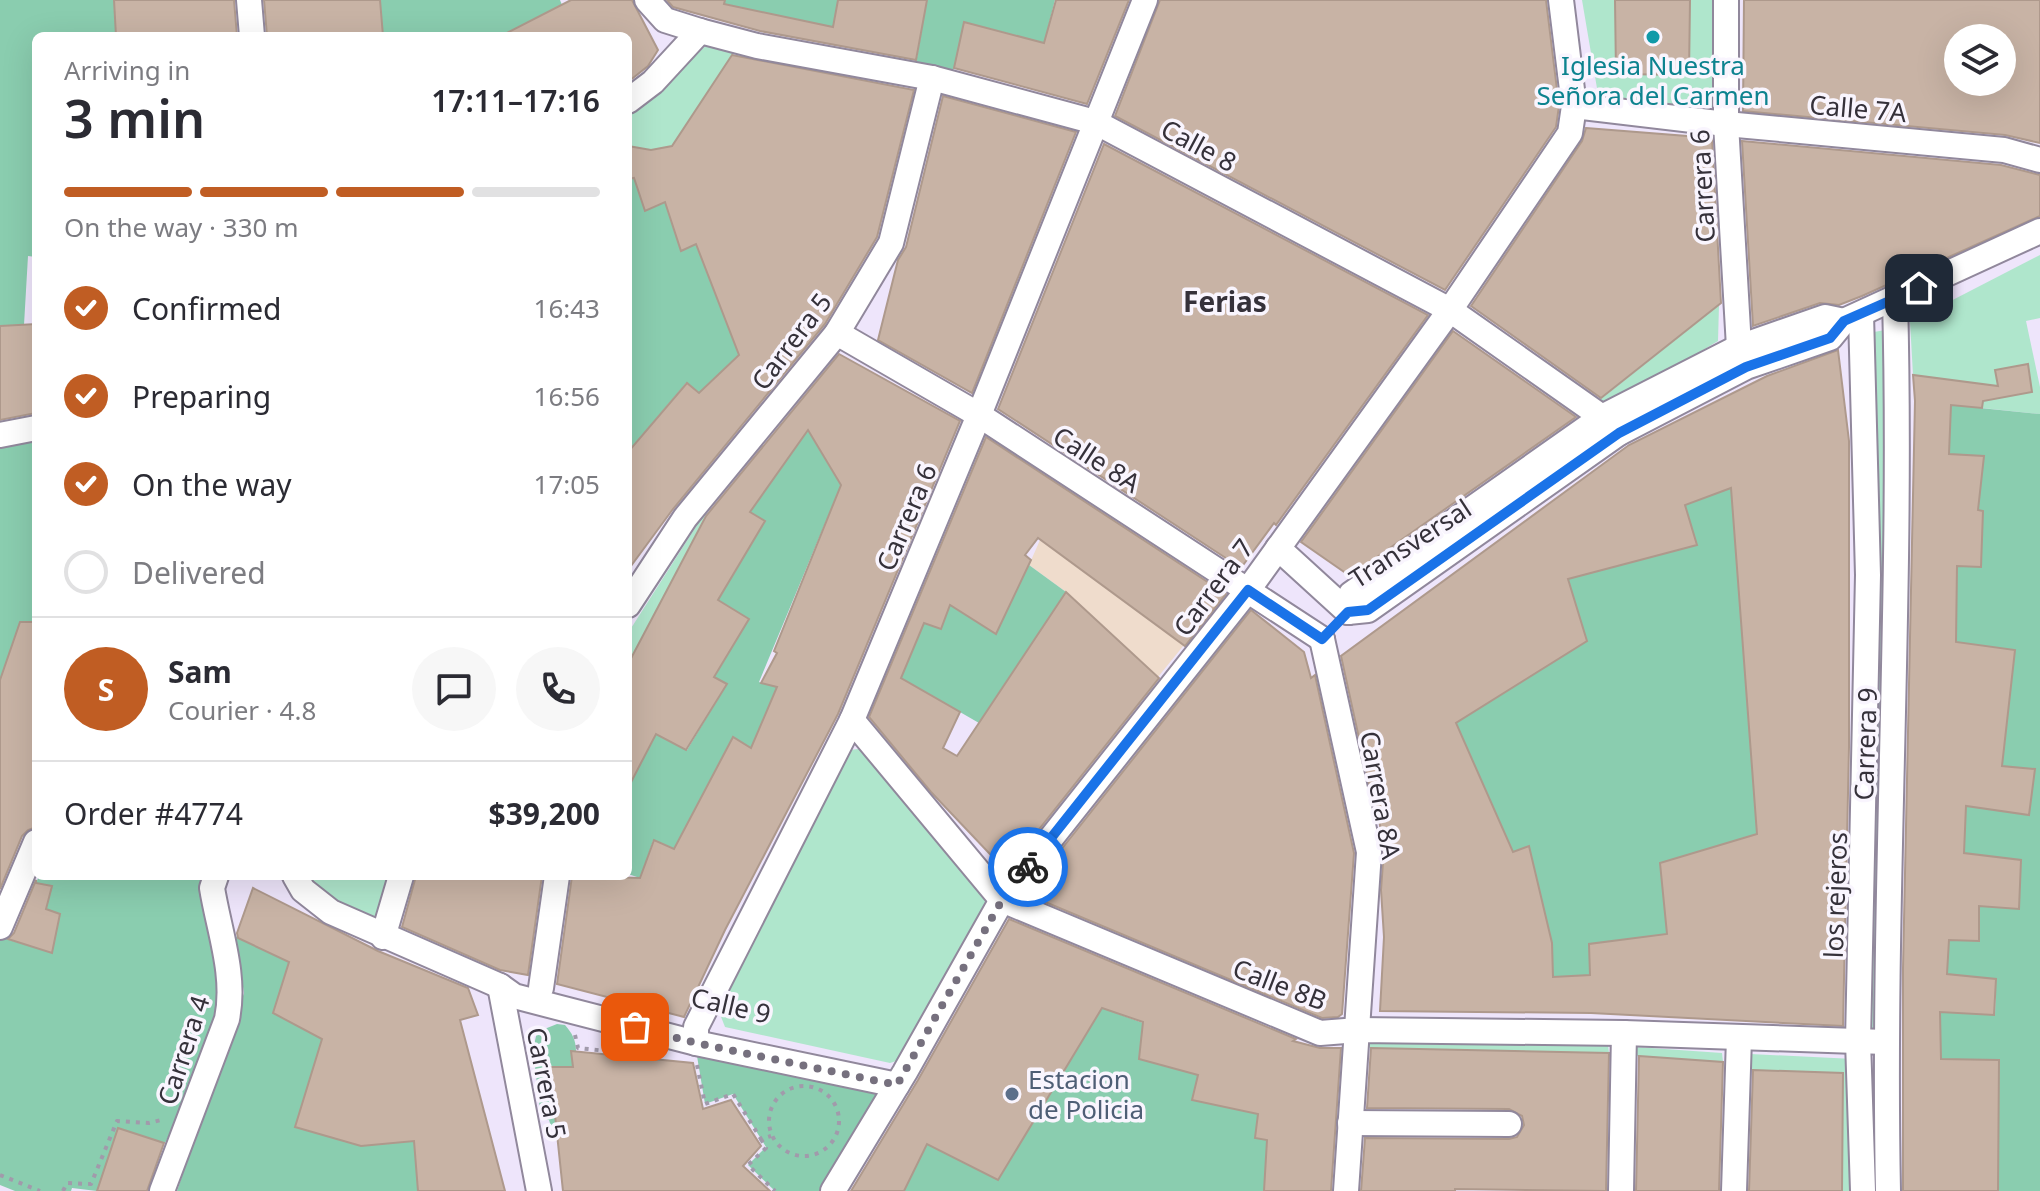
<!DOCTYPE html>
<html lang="en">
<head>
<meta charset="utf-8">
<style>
	:root { --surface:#fff; --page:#f7f7f7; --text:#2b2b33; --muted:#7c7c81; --line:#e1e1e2; --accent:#c05d23 }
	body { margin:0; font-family:"Noto Sans",sans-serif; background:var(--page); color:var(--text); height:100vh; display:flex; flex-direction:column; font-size:30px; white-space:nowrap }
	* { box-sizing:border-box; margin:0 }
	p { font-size:26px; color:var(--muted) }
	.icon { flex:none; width:44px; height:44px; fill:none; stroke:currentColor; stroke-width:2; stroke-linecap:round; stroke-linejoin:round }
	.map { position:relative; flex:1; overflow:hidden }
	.details { position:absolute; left:32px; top:32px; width:600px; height:848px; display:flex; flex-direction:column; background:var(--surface); border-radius:12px; box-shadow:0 8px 32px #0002 }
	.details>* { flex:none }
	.controls { position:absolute; left:1944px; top:24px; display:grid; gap:16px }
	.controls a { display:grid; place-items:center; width:72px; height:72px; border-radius:50%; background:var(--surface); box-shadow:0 8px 32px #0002; font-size:40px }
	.pin { position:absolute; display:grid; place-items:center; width:68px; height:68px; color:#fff; margin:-34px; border-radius:16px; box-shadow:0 4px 12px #0006 }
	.courier { position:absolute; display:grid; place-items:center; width:80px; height:80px; margin:-40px; border:6px solid #1a73e8; border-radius:50%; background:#fff; color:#222; box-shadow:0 2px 10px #0007 }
	.overview em { font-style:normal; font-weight:600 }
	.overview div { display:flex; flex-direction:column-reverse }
	.overview { display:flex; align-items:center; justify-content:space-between; height:136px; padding:0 32px }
	h1 { font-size:52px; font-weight:600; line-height:60px }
	.bar { display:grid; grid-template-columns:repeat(4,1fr); gap:12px 8px; align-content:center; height:96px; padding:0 32px }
	.bar i { height:10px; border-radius:6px; background:var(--line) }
	.bar .selected { background:var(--accent) }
	.bar p { grid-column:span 4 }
	.line { display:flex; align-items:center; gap:20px; padding:0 32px; border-top:2px solid var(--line) }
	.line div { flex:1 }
	.round { display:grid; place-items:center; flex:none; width:84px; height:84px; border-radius:42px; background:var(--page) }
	ol { padding:0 32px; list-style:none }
	li { display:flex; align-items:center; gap:24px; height:88px }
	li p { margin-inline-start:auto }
	li .icon { padding:8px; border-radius:50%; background:var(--accent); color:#fff; stroke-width:4 }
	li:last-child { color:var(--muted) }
	li i { width:44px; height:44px; border:4px solid var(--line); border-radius:50% }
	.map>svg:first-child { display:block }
</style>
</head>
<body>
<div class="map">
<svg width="2040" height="1191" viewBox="0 0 2040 1191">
	<rect width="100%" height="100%" fill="#eee5fb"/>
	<path fill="#efdccc" d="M1040 540 1184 645 1158 677 1066 592 1029 565Z"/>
	<g fill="#afe6cc">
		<path d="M1582 0H1615L1616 74 1688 75 1690 0H1714L1712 107 1599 100Z"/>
		<path d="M709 43 735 52 672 146 651 150 628 146V116Z"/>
		<path d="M2040 255V318L2026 321 2040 387V414L1982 408 1984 384 1913 375 1910 322Z"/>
		<path d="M1719 305 1718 341 1607 408 1596 403Z"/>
		<path d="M1885 330 1886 727 1878 1034H1867L1875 662 1874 332Z"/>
		<path d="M718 492 628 664V633Z"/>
		<path d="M866 748 988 894 985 910 909 1057 890 1063 725 1027 718 1009 842 751Z"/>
		<path d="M305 876H395L380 925 335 905Z"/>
		<path d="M1369 1039 1608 1045 1609 1053 1369 1048Z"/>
		<path d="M1636 1047 1722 1053 1723 1062 1636 1056Z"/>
		<path d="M1750 1054 1854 1059 1855 1191H1842L1843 1074 1749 1070Z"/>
	</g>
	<g fill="#8acdaf">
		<path d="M0 0H114L116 36H36V257L28 256 24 325 0 326Z"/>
		<path d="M380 0H560L562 5 511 31V36H383Z"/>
		<path d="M725 0H838L833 27 724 4Z"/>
		<path d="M927 0H1055L1044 43 965 22 953 71 916 63Z"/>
		<path d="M634 178 645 210 665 202 696 244 739 355 699 393 686 383 628 452V179Z"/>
		<path d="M1951 405 2040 414V1191H1999V1175L1976 1173 1998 1151 1999 1060 1941 1059 1940 1012 1995 1015 1996 979 1947 974 1949 940 1979 941V906L2019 909 2021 861 1964 853 1966 806 2029 815 2035 770 2002 766 2015 651 1956 642 1957 566H1981L1983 511 1964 508 1965 478 1981 479 1984 457 1949 454Z"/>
		<path d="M808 430 841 485 759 682 777 687 751 748 733 737 674 849 653 841 640 878 628 874V788L656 734 687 750 727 684 714 677 748 620 718 600 765 521 750 512Z"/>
		<path d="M36 432V622L0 680V439Z"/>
		<path d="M1731 488 1757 834 1660 863 1667 934 1590 944V975L1553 977 1552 943 1529 847 1513 852 1456 723 1587 641 1568 579 1697 545 1685 505Z"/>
		<path d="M1029 565 1066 592 979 723 901 678 924 623 941 629 950 605 996 633Z"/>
		<path d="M39 876H201C200 912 219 945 221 980 224 1031 188 1098 165 1143L118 1128 97 1191 72 1188 71 1191H15L0 1185V937L52 953 60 915 46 909 52 886 36 883Z"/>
		<path d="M235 936 289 962 322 1039 295 1127 361 1146 414 1141 418 1191H177L244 993Z"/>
		<path d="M1102 1008 1143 1023 1139 1059 1198 1075 1258 1114 1255 1138 1267 1140 1264 1191H904L927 1144 998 1180Z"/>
		<path d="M557 1024 565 1025C572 1033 576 1040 576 1051L571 1052 573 1067 550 1068 557 1130H552L549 1120 541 1119 533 1049 537 1032Z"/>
		<path d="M696 1050 883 1089 829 1191H775L748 1165 766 1147 733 1094 705 1104Z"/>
	</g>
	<g fill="#c8b3a5" stroke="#ae998c" stroke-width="2" fill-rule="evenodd">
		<path d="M114 0H234L237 36H116Z"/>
		<path d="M264 0H380L383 36H267Z"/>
		<path d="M571 0H632L658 50 648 66 628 82V36H501Z"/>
		<path d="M667 0H725L724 4 833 27 838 0H927L916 60 760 31 673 7Z"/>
		<path d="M1056 0H1129L1087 104 954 68 964 22 1044 43Z"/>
		<path d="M1160 0H1546L1559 106 1556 127 1445 290 1115 116Z"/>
		<path d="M1615 0H1690L1689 75 1616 74Z"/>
		<path d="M1744 0H2040V143L2005 135 1743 111ZM1958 38H2002V82H1958Z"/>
		<path d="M732 55 914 90 877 237 825 324 673 509 628 570V452L687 383 699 393 739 355 696 244 681 251 665 202 645 211 634 178 628 179V146L651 150 672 146Z"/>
		<path d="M943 96 1076 132 972 393 878 340 898 260 906 247Z"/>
		<path d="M1586 128 1712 138 1721 303 1601 398 1471 306 1582 141Z"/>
		<path d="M1742 141 2001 165 2040 175V216L1862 296 1839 305 1820 303 1753 326Z"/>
		<path d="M1104 144 1428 315 1276 525 1274 523 1241 568 998 409Z"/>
		<path d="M36 324V413L0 420V326Z"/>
		<path d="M1453 331 1576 417 1350 576 1301 542Z"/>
		<path d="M1838 350 1849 441V747L1843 1026 1591 1013 1380 1011 1384 937 1381 890 1384 849 1376 802H1373L1341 656 1629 445 1767 376ZM1731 488 1757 834 1660 863 1667 934 1589 944 1590 975 1553 977 1552 943 1529 846 1513 852 1456 723 1587 641 1568 579 1697 545 1685 505Z"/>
		<path d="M839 354 960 421 838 714 725 930 684 1017 557 984 572 876 640 878 654 840 674 849 733 737 751 748 777 687 761 683 777 653 774 651 841 485 808 430 750 512 765 521 718 600 749 619 714 677 727 684 686 750 656 734 628 788V664L706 516Z"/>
		<path d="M2028 364 2032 392 1983 401 1982 408 1951 405 1949 454 1984 456 1978 510 1983 511 1981 567 1957 566 1956 642 2015 650 2002 766 2035 769 2029 815 1966 806 1964 853 2021 860 2019 909 1979 906V941L1949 940 1947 974 1996 979 1994 1015 1940 1012 1941 1059 1999 1060 1998 1191H1903V968L1915 401 1913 375 1998 386 1995 370Z"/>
		<path d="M986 437 1226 594 1185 646 1038 538 1025 555 1031 560 996 634 950 605 941 629 924 623 901 678 960 712 943 748 957 756 1066 592 1159 678 1006 871 931 792 869 717Z"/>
		<path d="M1251 610 1304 652 1311 678 1315 675 1354 853 1342 1014 1338 1017 1322 1018 1026 894Z"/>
		<path d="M20 622H36V827L28 830 22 836 0 889V680Z"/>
		<path d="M416 876H542L528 975 500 970 402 927Z"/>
		<path d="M36 880V883L52 886 46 909 60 914 52 953 8 939 14 933Z"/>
		<path d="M253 888 378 951 468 988 478 1015 460 1020 505 1191H418L414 1141 361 1146 295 1127 322 1039 273 1013 289 962 238 938 237 933Z"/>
		<path d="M1009 919 1296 1039 1293 1041 1320 1048H1341L1331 1191H1264L1267 1140 1255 1138 1258 1114 1192 1100 1198 1075 1139 1059 1143 1022 1102 1008 998 1180 927 1144 904 1191H851L918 1080Z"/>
		<path d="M1371 1048 1609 1053 1606 1191 1455 1189V1191H1361L1365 1138 1509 1139 1517 1137 1524 1125 1522 1116 1509 1109 1367 1108Z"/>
		<path d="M571 1051 693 1063 703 1109 731 1100 761 1146 743 1166 770 1191H563L550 1067H573Z"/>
		<path d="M1639 1056 1723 1062 1719 1191H1636Z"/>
		<path d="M1753 1070 1843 1073 1842 1191H1749Z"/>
		<path d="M118 1128 164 1143 147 1191H97Z"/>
	</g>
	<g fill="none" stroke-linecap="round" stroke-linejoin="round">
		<g stroke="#91889c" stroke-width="28">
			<g id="street">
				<path d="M249 0 252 36"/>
				<path d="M647 0 665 20 700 31 757 46 932 78 1095 122 1450 310 1602 417 1619 433"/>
				<path d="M1726 0V124L1739 347 1744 360"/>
				<path d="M628 101 653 82 700 31"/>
				<path d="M1574 106 1726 124 2004 150 2040 160"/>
				<path d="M1861 314 1868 575 1858 1041 1863 1191"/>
				<path d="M837 333 979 415 1322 639"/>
				<path d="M0 435 36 428"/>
				<path d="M1278 548 1348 612"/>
				<path d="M628 605 685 518 837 333 891 243 932 78"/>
				<path d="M1348 612 1368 610 1619 433 1746 367 1830 338 1844 321 2040 231"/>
				<path d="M1348 612 1351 594 1602 417 1739 347 1825 317 1844 321"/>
				<path d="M1322 639 1369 852 1346 1191"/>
				<path d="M852 720 1002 900 1320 1033 1358 1030 1624 1033 1885 1042"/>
				<path d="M295 876 303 890 331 912 500 986 514 996 696 1043 897 1085"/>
				<path d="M0 927 36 842"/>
				<path d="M383 937 401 876"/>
				<path d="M500 986 539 1191"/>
				<path d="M541 988 557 876"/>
				<path d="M696 1043V1027L852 720 979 415 1145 0"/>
				<path d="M1350 1123 1509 1124"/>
				<path d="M162 1191 227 1019C236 975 219 931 212 888L216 876"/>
				<path d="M833 1191 905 1072 1002 900 1248 590 1450 310 1570 133 1574 106 1561 0"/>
				<path d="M1621 1191 1624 1033"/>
				<path d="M1734 1191 1739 1038"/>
				<path d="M1888 1191C1882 894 1903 597 1895 299"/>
			</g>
		</g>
		<g stroke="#a19aab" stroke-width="4" stroke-dasharray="4 6" stroke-linecap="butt">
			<path d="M575 1035 578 1048 636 1054"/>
			<path d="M697 1065 705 1104 733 1094 761 1139 771 1136"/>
			<circle cx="804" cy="1121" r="35"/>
			<path d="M761 1139 766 1148 748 1165 775 1191"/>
			<path d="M0 1175 40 1191"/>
			<path d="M63 1191 67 1183 91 1184 117 1121 149 1123 165 1119"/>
		</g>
		<use href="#street" stroke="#fff" stroke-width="24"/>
	</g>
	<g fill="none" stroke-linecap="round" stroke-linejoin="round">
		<path stroke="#76707e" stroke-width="8" stroke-dasharray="0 14.4" d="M635 1027 696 1043 897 1085 1002 900 1028 867"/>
		<path stroke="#1a73e8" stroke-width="10" d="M1028 867 1248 590 1322 639 1348 612 1368 610 1619 433 1746 367 1830 338 1844 321 1919 288"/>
	</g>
	<circle fill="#0f9aa8" stroke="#f9f5fe" stroke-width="3" cx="1653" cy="37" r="8"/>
	<circle fill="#5c6f8a" stroke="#f9f5fe" stroke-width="3" cx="1012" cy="1094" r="8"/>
	<g text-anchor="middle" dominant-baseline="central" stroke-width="7" stroke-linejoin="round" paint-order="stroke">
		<g font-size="26" fill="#0d838f" stroke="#f9f5fe">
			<text x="1653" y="65">Iglesia Nuestra<tspan x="1653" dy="30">Señora del Carmen</tspan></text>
		</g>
		<g font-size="26" fill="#35313a" stroke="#f9f5fe">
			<text transform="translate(1858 108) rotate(5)">Calle 7A</text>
			<text transform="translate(1199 145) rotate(28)">Calle 8</text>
			<text transform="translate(1702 186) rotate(-93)">Carrera 6</text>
			<text transform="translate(791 341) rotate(-53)">Carrera 5</text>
			<text transform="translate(1097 459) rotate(33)">Calle 8A</text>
			<text transform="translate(906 517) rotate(-67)">Carrera 6</text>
			<text transform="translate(1410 543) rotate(-33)">Transversal</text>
			<text transform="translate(1213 587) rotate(-53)">Carrera 7</text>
			<text transform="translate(1865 744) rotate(-88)">Carrera 9</text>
			<text transform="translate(1381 795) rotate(80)">Carrera 8A</text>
			<text transform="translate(1835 895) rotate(-88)">los rejeros</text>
			<text transform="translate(1280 984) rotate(21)">Calle 8B</text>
			<text transform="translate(731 1005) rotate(13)">Calle 9</text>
			<text transform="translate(183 1050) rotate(-72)">Carrera 4</text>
			<text transform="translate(547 1083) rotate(79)">Carrera 5</text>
		</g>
		<g font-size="26" fill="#4e5e75" stroke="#f9f5fe" text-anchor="start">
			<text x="1028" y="1079">Estacion<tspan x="1028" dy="30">de Policia</tspan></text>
		</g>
		<g font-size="28" font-weight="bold" fill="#35313a" stroke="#f9f5fe">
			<text x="1225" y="301">Ferias</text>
		</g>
	</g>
</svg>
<div class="controls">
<a><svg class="icon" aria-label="layers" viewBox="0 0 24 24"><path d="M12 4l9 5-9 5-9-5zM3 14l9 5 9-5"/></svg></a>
</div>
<div class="pin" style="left:635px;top:1027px;background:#ea580c"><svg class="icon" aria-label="bag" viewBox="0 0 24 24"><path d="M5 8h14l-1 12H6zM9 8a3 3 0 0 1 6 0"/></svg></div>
<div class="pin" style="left:1919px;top:288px;background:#1f2937"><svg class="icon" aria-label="home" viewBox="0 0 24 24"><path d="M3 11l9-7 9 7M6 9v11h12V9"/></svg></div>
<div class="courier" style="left:1028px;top:867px"><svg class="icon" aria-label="bike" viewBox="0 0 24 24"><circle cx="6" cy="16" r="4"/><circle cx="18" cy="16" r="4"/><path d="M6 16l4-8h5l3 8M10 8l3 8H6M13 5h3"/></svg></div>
<section class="details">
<div class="overview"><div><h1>3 min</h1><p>Arriving in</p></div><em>17:11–17:16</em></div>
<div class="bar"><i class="selected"></i><i class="selected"></i><i class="selected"></i><i></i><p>On the way · 330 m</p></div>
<ol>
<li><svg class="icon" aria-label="check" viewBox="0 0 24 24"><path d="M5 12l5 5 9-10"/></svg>Confirmed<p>16:43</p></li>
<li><svg class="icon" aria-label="check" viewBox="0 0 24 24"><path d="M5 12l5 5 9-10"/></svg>Preparing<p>16:56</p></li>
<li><svg class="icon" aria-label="check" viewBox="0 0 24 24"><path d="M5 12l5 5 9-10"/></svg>On the way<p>17:05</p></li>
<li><i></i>Delivered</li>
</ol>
<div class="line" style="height:144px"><b class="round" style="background:var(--accent);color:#fff">S</b><div><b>Sam</b><p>Courier · 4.8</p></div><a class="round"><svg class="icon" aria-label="chat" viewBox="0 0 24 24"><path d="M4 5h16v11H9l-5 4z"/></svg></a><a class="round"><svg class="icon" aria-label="phone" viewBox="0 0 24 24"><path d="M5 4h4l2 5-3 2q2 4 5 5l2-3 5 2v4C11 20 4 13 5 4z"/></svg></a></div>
<div class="line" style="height:104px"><div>Order #4774</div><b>$39,200</b></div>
</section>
</div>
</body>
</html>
